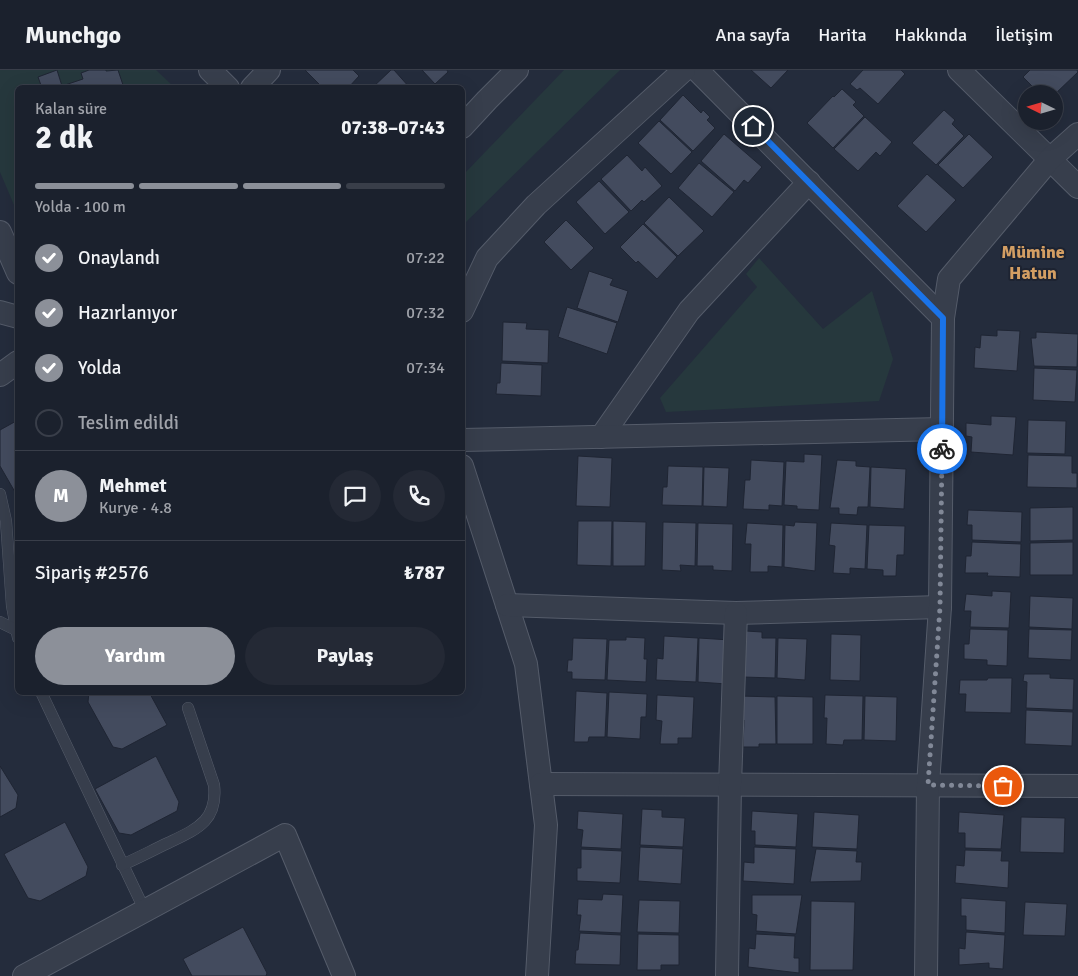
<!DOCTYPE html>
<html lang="tr">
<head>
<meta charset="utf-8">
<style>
	:root { --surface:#1b212d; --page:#242935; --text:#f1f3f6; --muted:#a0a3aa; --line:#393e49; --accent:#8c9099 }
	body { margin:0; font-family:Signika,sans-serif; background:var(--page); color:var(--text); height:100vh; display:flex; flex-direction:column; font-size:19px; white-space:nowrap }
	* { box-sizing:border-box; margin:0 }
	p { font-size:16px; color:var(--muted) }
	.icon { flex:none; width:28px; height:28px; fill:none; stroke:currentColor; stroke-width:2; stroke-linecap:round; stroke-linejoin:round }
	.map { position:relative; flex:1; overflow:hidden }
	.panel { position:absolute; left:15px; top:15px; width:450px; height:610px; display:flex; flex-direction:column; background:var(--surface); border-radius:8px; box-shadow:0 5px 20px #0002,0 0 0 1px var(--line) }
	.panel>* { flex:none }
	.needle { width:32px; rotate:275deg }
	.tools { position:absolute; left:1018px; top:15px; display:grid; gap:10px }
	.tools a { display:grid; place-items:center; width:45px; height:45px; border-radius:50%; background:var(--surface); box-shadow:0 5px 20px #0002,0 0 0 1px var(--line); font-size:25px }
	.pin { position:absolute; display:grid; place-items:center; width:42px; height:42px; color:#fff; margin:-21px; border:2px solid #fff; border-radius:50%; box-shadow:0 1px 5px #0007 }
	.courier { position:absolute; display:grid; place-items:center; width:50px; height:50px; margin:-25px; border:4px solid #1a73e8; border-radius:50%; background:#fff; color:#222; box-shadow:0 1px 6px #0007 }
	.head em { font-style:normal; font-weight:800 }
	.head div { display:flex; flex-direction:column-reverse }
	.head { display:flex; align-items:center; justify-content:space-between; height:85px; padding:0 20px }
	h1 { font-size:32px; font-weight:800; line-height:38px }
	.bar { display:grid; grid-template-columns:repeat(4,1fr); gap:8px 5px; align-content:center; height:60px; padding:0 20px }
	.bar i { height:6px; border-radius:4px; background:var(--line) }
	.bar .selected { background:var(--accent) }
	.bar p { grid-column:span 4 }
	.line { display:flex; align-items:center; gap:12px; padding:0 20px; border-top:1px solid var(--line) }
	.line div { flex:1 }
	.round { display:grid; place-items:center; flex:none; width:52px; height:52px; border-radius:26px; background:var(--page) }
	ol { padding:0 20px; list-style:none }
	li { display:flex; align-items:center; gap:15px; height:55px }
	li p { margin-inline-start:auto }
	li .icon { padding:5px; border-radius:50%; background:var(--accent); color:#fff; stroke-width:4 }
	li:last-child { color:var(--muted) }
	li i { width:28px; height:28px; border:2px solid var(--line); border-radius:50% }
	.primary-button { display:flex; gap:10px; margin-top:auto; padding:10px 20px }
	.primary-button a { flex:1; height:58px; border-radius:30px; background:var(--accent); color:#fff; font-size:20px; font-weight:800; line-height:58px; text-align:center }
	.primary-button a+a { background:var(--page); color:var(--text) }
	header { display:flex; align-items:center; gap:30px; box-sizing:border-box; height:70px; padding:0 25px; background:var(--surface); border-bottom:1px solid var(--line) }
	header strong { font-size:24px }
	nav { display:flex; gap:28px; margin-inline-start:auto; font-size:18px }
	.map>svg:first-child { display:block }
</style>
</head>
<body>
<header>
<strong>Munchgo</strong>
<nav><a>Ana sayfa</a><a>Harita</a><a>Hakkında</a><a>İletişim</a></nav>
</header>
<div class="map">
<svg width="1078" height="906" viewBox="0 0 1078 906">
	<rect width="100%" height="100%" fill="#242c3c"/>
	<g fill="#26383d">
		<path d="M0 0H156L174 17 18 18 17 142 0 102Z"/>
		<path d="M564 0H620L463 155V105Z"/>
		<path d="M759 188 823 259 872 221 893 289 879 331 666 342 660 328 757 217 746 204Z"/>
	</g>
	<g fill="#434b5e" stroke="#1f2533">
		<path d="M57 0 62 16 83 9 81 3 89 0H106V1L118 0 124 18H42L38 7Z"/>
		<path d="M305 0H353L359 6 348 18H318L320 15Z"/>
		<path d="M391 0H394L410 18H372Z"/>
		<path d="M422 0H447L448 2 435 14Z"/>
		<path d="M751 0H788L771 18Z"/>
		<path d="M863 0H901L905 4 878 34 860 18 857 20 850 14Z"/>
		<path d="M1030 0H1077L1078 2 1054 25 1035 24 1032 20 1034 18 1023 7Z"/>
		<path d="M842 19 856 32 853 35 864 46 833 78 807 53 833 26 834 27Z"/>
		<path d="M683 25 701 43 703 40 710 47 707 50 715 58 693 81 660 50Z"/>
		<path d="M944 40 955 50 952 54 964 66 936 95 912 73Z"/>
		<path d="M865 47 892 72 880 86 876 82 858 101 834 79Z"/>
		<path d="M659 51 692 82 671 104 638 73Z"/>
		<path d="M724 64 762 97 748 113 744 110 735 121 701 91Z"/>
		<path d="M969 64 993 87 963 118 938 95Z"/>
		<path d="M627 85 642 101 645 97 662 116 644 132 642 130 631 141 601 109Z"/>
		<path d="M699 93 734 122 712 147 678 118Z"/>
		<path d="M927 104 956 130 926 162 897 136Z"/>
		<path d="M599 111 629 142 605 164 576 132Z"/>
		<path d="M669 127 704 161 678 186 644 153Z"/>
		<path d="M566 150 594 178 571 200 544 172Z"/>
		<path d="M643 154 677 187 657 209 638 191 636 193 620 177Z"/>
		<path d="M589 201 613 209 610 215 628 221 618 252 577 238Z"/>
		<path d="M567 237 617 253 607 284 558 267Z"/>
		<path d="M503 252 527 253 526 259 549 260 548 293 502 291Z"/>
		<path d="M997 260 1020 261 1017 301 974 298 975 277 980 278 981 265 997 266Z"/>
		<path d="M1036 262 1078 264 1077 297 1034 296 1031 268H1036Z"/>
		<path d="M501 293 542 295 541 326 496 324 497 313H500Z"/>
		<path d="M1034 298 1077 300 1075 332 1033 330Z"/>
		<path d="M991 346 1016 347 1013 385 971 382 972 367 966 366V353L991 355Z"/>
		<path d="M18 350V423L15 422 0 396V360Z"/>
		<path d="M1028 350 1066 351 1065 384 1027 383Z"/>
		<path d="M804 384 822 385 819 440 797 439V436L784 435 786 391 804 392Z"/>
		<path d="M1028 385 1072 386V403H1077V418L1027 417Z"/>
		<path d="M578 386 612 388 610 437 576 436Z"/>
		<path d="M751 390 784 392 782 436 769 435V440L743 439 745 410H750Z"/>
		<path d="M837 390 856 391V396L870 397 868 437H858L857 445 839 444V438H830Z"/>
		<path d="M668 396 703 397 702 436 662 435 663 417H667Z"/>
		<path d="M704 397 729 398 727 437 703 436Z"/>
		<path d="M871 397 906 399 904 439 870 437Z"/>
		<path d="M1073 437V470L1030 471V438Z"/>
		<path d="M968 440 1022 442 1021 472 972 470V455H967Z"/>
		<path d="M578 451H612L611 496 577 495Z"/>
		<path d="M613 451 646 452 645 496H613Z"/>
		<path d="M663 452 696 453 695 496 680 495 681 501 662 500Z"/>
		<path d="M795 452 817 453 815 501 784 497 785 455 794 456Z"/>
		<path d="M698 453 733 454 732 501 713 500V496H697Z"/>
		<path d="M747 453 783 455 782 497 768 496V502H750L751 474H745Z"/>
		<path d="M831 453 867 455 865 499 850 498V504L833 503 835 476 829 475Z"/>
		<path d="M869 455 905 456 904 485H897L896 506H883V500L867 499Z"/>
		<path d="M972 472 1021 474 1020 507 987 506 988 503H965L966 486H971Z"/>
		<path d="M1073 472V505H1030V473Z"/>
		<path d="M992 521 1011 522 1009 558 970 557 971 541H964L966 524 992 526Z"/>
		<path d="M1030 526 1073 528 1072 559 1029 557Z"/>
		<path d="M970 559 1008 560 1007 596 987 595V590L964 589V574H969Z"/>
		<path d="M1029 559 1072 560 1071 590 1028 588Z"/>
		<path d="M746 561 762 562V568H776L775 608 743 607Z"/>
		<path d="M831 564 861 565 860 611 830 610Z"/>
		<path d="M664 566 698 568 696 612 656 610 657 588 663 589Z"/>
		<path d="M626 567 645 568 644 589H647L646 612 607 610 609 570H626Z"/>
		<path d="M573 568 607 569 605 610 572 609V602H567L568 590H572Z"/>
		<path d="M699 568 730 570 727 614 698 612Z"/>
		<path d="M778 568 807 569 805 610 777 608Z"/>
		<path d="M1024 604H1050V608L1074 609 1073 640 1026 638 1027 612 1023 611Z"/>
		<path d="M988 608H1012L1011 643 965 642 966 624H959L960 610H987Z"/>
		<path d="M576 621 607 623 605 667H589L588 672H574Z"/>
		<path d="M89 622H149L167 655 122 679 113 677 88 632Z"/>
		<path d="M609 622 647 624 646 647H641L640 669 607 667Z"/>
		<path d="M657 625 694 627 692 668H678V674H660L662 651 656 650Z"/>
		<path d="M825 625 863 626 862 670H844L843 675 826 674 827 648H824Z"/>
		<path d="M740 626 775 627 776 674H759V677H743L744 650H740Z"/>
		<path d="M777 626 813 627V674H777Z"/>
		<path d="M865 626 897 627 896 671 864 670Z"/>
		<path d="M1026 640 1073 642 1072 676 1025 674Z"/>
		<path d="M156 686 179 732 177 741 131 765 119 763 95 719Z"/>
		<path d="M0 696 18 725 16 738 0 747Z"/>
		<path d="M642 739 662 740V747L685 748 683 777 640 775Z"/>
		<path d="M578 741 623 744 621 779 581 777 583 760 577 759Z"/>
		<path d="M752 741 798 744 796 777 755 775V761H751Z"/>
		<path d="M814 742 859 745 857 779 812 777Z"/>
		<path d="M959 742 1004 745 1001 779 965 778V763H958Z"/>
		<path d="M1021 747 1065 748 1064 783 1020 782Z"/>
		<path d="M65 752 88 797 86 806 40 831 28 828 4 784Z"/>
		<path d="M640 777 683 779 681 814 638 811Z"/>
		<path d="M754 777 796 779 794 814 743 811 744 792 754 793Z"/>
		<path d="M581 779 622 781 620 813 577 811V798H581Z"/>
		<path d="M816 779 857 781 856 792H862L861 811 810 812Z"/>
		<path d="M965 780 1002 781 1001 791H1009L1008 818 955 813 956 795 964 796Z"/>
		<path d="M603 824 623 825 621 863 579 861 581 845H577L578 829 602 830Z"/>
		<path d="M752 825H802L796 864 756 861 757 845 752 844Z"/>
		<path d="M961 828 1006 831 1005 863 966 860V846H961Z"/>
		<path d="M639 830 680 831 679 863 637 862Z"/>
		<path d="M811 831 855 832 853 900H810Z"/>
		<path d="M1025 832 1067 834 1065 866 1023 865Z"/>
		<path d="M243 857 267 903 266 906H192L183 889Z"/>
		<path d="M966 862 1005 865 1003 899 989 898V893L959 895V878L965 879Z"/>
		<path d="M580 863 621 865 620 895 575 894 576 880H578Z"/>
		<path d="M638 864 679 865V895H661V900H637Z"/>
		<path d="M756 864 795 866 794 888H799V903L748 897 749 878 755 879Z"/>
	</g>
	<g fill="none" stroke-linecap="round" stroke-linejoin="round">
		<g stroke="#555c6a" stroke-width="12">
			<g id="lane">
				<path d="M0 424 6 451 12 536 18 568"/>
				<path d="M0 552 16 560"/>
				<path d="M41 622 145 841"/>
				<path d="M122 795C138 788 153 780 168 773 197 759 218 751 214 715L188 638"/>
			</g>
		</g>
		<g stroke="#555c6a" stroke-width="24">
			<g id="street">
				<path d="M210 0 228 18"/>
				<path d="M697 0 943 248"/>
				<path d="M959 0 1078 117"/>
				<path d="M252 18 269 0"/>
				<path d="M462 57 487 30 517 0"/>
				<path d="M0 162 18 203"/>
				<path d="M462 241 487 188 536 135 684 0"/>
				<path d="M0 242 18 247"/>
				<path d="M0 305 18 292"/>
				<path d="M601 367 689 241 809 112"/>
				<path d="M462 370 942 359"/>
				<path d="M462 396 526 594 546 755 537 906"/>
				<path d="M507 535 736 543 940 537"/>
				<path d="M541 714 1078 716"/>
				<path d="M24 906 285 765 344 906"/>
				<path d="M727 906 730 715 736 543"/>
				<path d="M926 906 928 715 940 537 943 248 949 209 1050 89 1078 64"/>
			</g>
		</g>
		<use href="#lane" stroke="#373e4c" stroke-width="11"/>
		<use href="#street" stroke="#373e4c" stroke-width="22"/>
	</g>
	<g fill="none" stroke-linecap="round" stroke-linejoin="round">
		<path stroke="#818897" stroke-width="5" stroke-dasharray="0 9" d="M942 379 940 537 928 715 1003 716"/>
		<path stroke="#1a73e8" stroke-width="6" d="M753 56 943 248 942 379"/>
	</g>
	<g text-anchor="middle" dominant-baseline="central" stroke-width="4" stroke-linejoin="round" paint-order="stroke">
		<g font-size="18" font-weight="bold" fill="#d39e63" stroke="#1d2331">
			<text x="1033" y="182">Mümine<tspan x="1033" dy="21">Hatun</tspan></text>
		</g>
	</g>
</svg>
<div class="tools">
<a><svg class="needle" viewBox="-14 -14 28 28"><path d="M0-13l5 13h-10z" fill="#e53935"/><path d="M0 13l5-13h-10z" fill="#a0a3aa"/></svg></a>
</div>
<div class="pin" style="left:1003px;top:716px;background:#ea580c"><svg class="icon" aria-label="bag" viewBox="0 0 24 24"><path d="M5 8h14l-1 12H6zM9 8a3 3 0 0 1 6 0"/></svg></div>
<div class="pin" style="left:753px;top:56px;background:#1f2937"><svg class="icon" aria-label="home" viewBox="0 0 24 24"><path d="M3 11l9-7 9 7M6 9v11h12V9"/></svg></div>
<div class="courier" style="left:942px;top:379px"><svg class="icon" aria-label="bike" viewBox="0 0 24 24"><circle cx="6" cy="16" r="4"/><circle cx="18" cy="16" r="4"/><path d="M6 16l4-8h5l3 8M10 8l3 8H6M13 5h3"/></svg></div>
<section class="panel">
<div class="head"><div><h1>2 dk</h1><p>Kalan süre</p></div><em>07:38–07:43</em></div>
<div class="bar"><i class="selected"></i><i class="selected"></i><i class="selected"></i><i></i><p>Yolda · 100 m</p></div>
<ol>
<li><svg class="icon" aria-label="check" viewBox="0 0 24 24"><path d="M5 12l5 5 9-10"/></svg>Onaylandı<p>07:22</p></li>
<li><svg class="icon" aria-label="check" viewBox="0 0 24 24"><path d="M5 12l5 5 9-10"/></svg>Hazırlanıyor<p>07:32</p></li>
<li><svg class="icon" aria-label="check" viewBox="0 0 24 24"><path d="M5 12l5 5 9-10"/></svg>Yolda<p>07:34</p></li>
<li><i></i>Teslim edildi</li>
</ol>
<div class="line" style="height:90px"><b class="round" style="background:var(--accent);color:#fff">M</b><div><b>Mehmet</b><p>Kurye · 4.8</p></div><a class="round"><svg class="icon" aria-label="chat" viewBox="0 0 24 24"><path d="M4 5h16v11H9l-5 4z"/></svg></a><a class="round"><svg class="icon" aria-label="phone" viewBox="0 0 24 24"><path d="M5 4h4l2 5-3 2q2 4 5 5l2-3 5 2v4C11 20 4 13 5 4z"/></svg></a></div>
<div class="line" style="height:65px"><div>Sipariş #2576</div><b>₺787</b></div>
<div class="primary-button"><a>Yardım</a><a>Paylaş</a></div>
</section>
</div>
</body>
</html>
